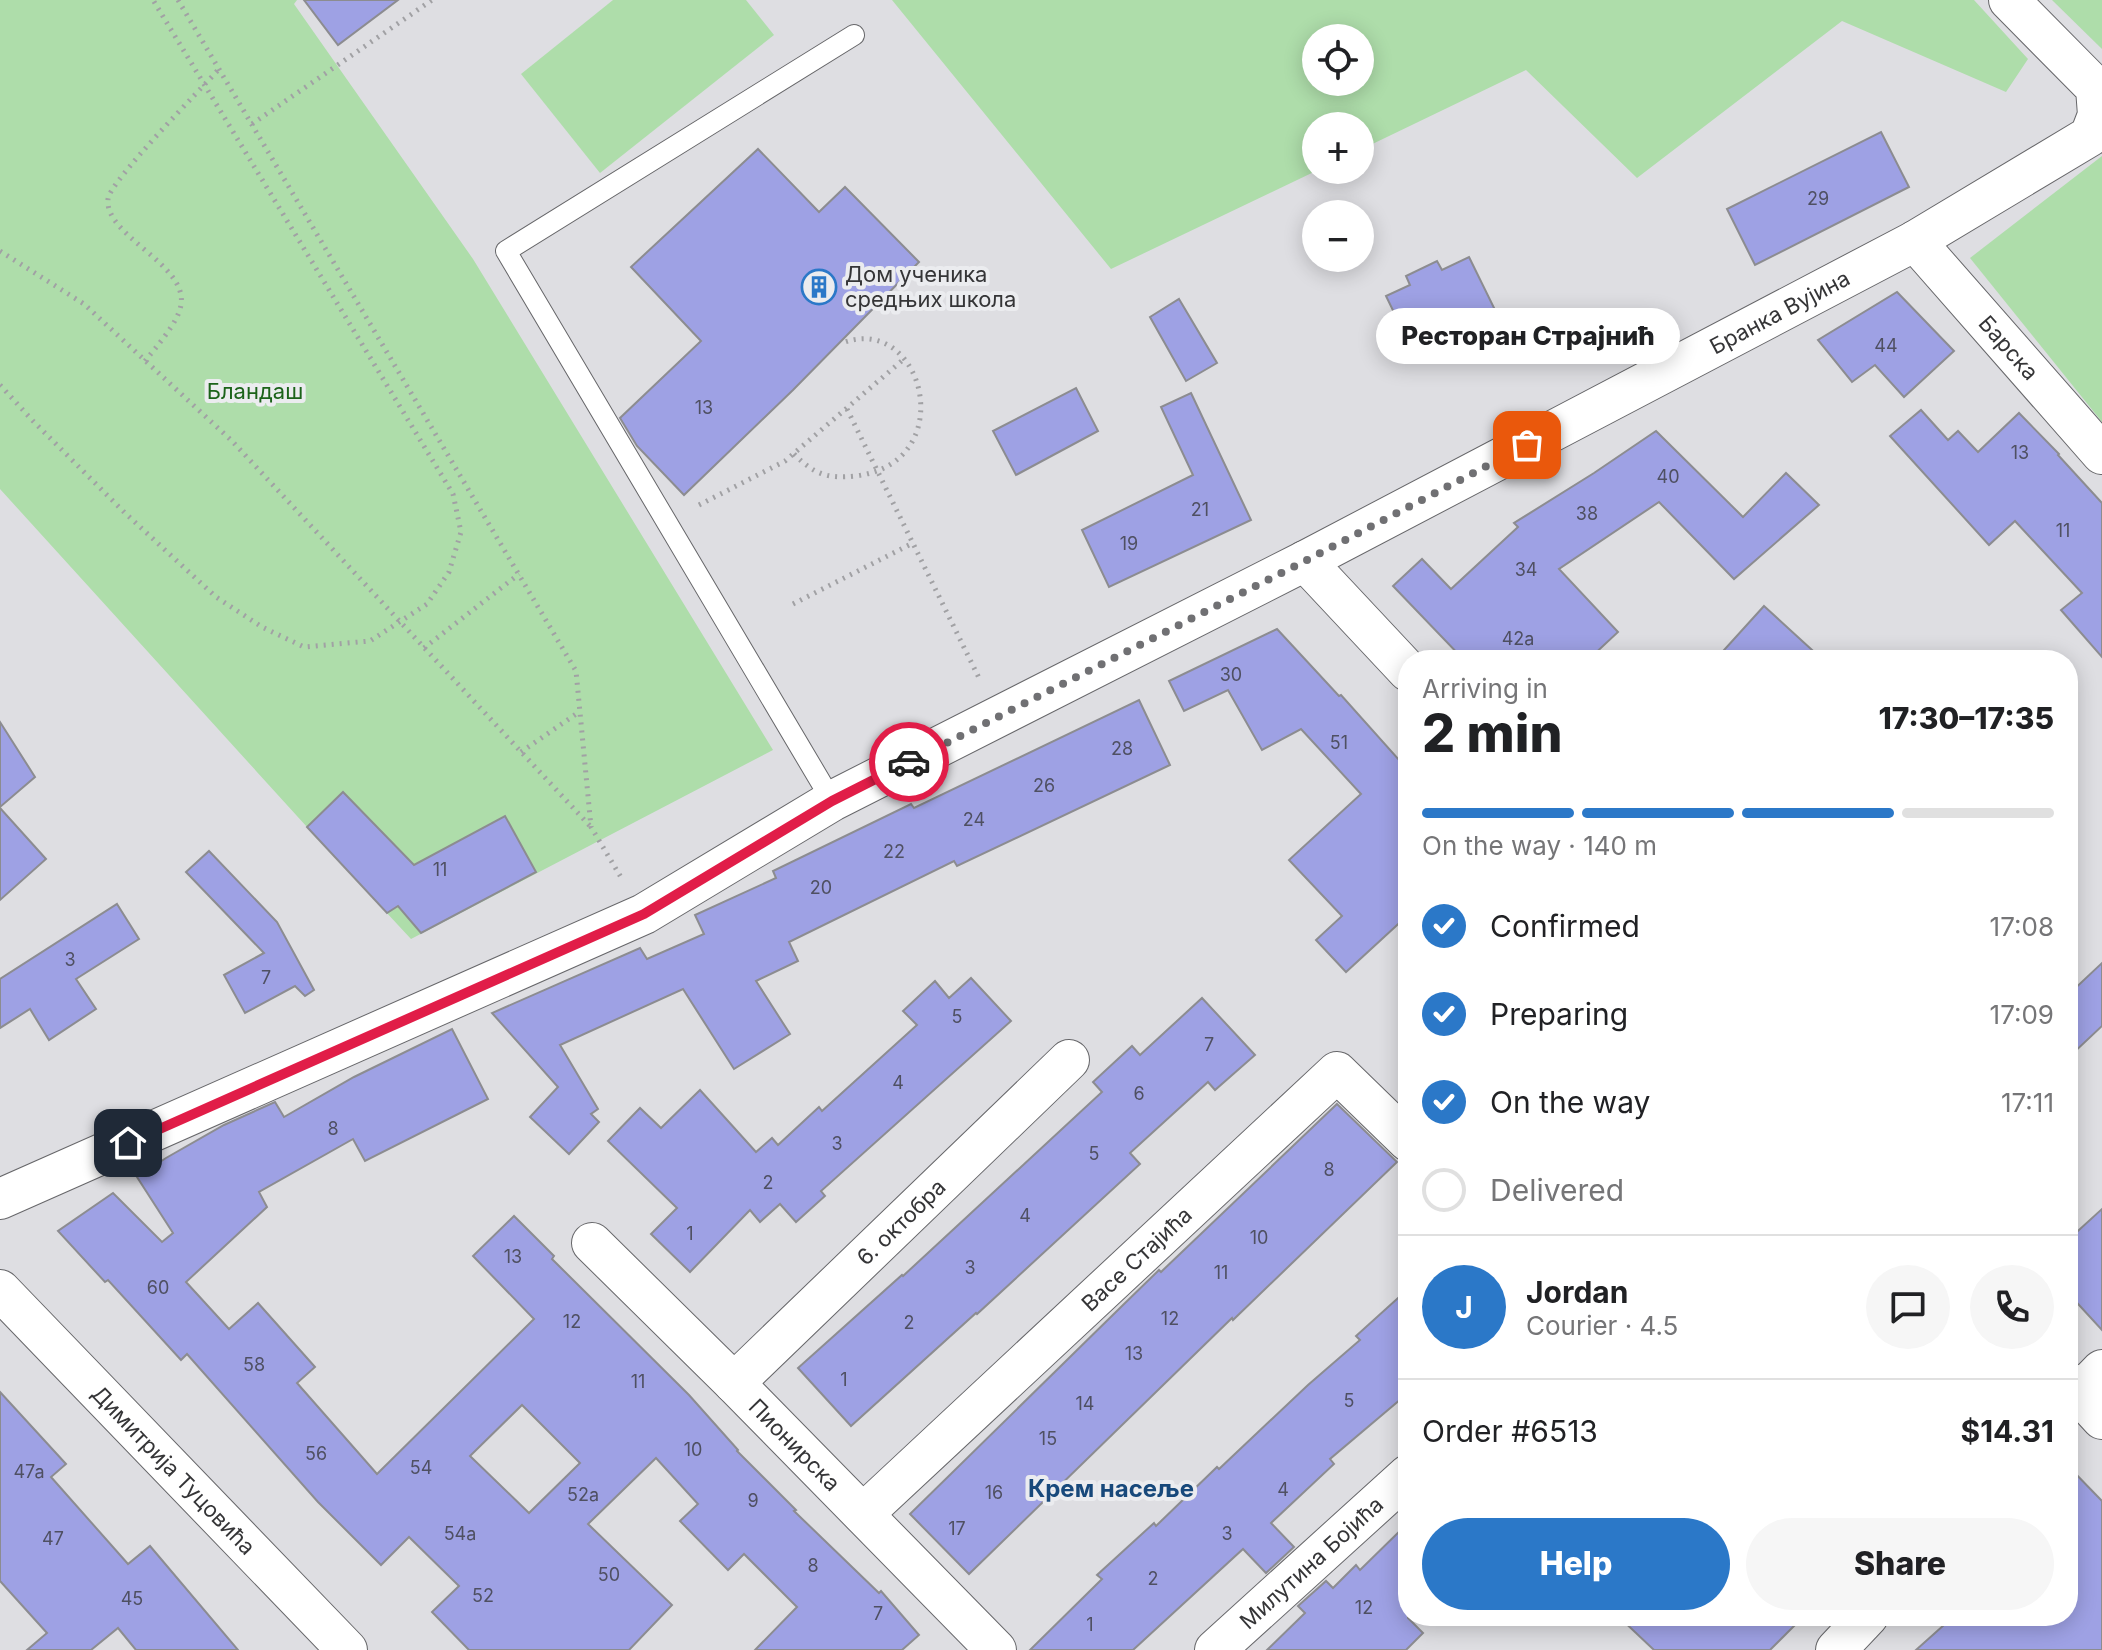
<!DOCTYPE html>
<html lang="en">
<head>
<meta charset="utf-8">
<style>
	:root { --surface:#fff; --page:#f6f6f6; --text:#202124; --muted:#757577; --line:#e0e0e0; --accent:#2b78c8 }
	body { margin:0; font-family:Inter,sans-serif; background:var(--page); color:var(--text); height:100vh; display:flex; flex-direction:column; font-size:30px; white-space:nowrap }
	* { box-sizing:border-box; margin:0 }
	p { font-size:26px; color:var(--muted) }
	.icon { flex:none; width:44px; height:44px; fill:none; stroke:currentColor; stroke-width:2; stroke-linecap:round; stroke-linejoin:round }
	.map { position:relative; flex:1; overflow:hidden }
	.side { position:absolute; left:1398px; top:650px; width:680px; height:976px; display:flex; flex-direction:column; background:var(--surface); border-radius:32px; box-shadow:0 4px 20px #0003 }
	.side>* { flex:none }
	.controls { position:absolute; left:1302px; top:24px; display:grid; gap:16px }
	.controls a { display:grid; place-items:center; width:72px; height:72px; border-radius:50%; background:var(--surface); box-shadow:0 4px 20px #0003; font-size:40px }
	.pin { position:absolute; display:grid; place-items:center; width:68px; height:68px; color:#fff; margin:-34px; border-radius:16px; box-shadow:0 4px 12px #0006 }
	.courier { position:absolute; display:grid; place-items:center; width:80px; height:80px; margin:-40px; border:6px solid #e11d48; border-radius:50%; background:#fff; color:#222; box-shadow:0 2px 10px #0007 }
	.bubble { position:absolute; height:56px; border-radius:28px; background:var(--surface); box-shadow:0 4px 20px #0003; font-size:26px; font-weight:800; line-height:56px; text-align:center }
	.headline em { font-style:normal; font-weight:800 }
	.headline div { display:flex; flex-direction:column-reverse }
	.headline { display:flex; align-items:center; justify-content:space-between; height:136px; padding:0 24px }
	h1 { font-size:52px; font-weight:800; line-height:60px }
	.bar { display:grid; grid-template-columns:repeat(4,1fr); gap:12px 8px; align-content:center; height:96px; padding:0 24px }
	.bar i { height:10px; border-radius:6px; background:var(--line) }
	.bar .current { background:var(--accent) }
	.bar p { grid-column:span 4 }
	.line { display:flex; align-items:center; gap:20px; padding:0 24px; border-top:2px solid var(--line) }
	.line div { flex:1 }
	.round { display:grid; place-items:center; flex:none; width:84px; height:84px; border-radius:42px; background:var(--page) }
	ol { padding:0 24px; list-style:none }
	li { display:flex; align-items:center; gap:24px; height:88px }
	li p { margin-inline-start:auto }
	li .icon { padding:8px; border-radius:50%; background:var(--accent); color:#fff; stroke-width:4 }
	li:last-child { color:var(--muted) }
	li i { width:44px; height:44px; border:4px solid var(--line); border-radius:50% }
	.button { display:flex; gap:16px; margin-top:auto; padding:16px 24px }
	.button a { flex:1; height:92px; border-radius:48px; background:var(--accent); color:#fff; font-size:32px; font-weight:800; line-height:92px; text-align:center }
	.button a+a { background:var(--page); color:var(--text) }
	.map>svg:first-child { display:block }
</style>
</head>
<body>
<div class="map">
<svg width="2102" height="1650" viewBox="0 0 2102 1650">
	<rect width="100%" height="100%" fill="#dedee2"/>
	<g fill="#aeddaa" fill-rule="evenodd">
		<path d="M0 0H297L294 4 473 259 773 750 411 939 307 827 0 489Z"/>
		<path d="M613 0H746L774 35 600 173 521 74Z"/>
		<path d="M892 0H1974L2028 59 2006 92 1842 21 1637 178 1526 70 1360 150V126H1316V170H1318L1111 269ZM1360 38V82H1316V38Z"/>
		<path d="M2052 0H2102V49Z"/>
		<path d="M2102 156V422L1970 258Z"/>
	</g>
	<g fill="#9ea1e4" stroke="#8c8c90" stroke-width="2" fill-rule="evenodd">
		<path d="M304 0H398L338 45Z"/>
		<path d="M1881 132 1909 187 1755 265 1727 209Z"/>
		<path d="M758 149 819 212 845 187 919 262 793 390 684 495 637 446 620 418 701 341 631 267Z"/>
		<path d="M1469 257 1498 316 1415 356 1386 296 1410 285 1406 276 1437 261 1442 270Z"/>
		<path d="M1897 292 1954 351 1904 397 1875 365 1852 382 1818 340Z"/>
		<path d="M1179 299 1217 363 1186 381 1150 317Z"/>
		<path d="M1076 388 1098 431 1016 475 993 431Z"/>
		<path d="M1191 393 1251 520 1109 587 1082 530 1193 475 1161 407Z"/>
		<path d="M1921 410 1948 440 1958 431 1978 452 2019 413 2059 454 2058 455 2102 503V657L2061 610 2082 593 2015 521 1989 545 1890 436Z"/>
		<path d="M1656 431 1743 517 1786 473 1819 505 1734 579 1659 502 1559 569 1618 632 1588 660H1464L1393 586 1422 559 1451 589 1518 527 1514 523 1594 473Z"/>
		<path d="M1764 606 1823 660H1715Z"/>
		<path d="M1277 629 1339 696 1341 695 1408 770V915L1346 972 1316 940 1342 916 1289 860 1361 794 1301 729 1262 750 1228 690 1184 711 1169 681Z"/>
		<path d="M1139 700 1170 765 957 866 954 861 789 942 798 961 756 981 790 1034 734 1069 683 989 560 1045 598 1109 591 1114 599 1122 569 1154 530 1117 558 1087 492 1013 640 948 647 959 704 934 695 915 776 878 773 871 911 804 914 808Z"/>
		<path d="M0 722 35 777 0 807Z"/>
		<path d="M343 792 414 865 505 816 536 872 421 933 398 906 387 913 307 827Z"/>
		<path d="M0 808 46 859 0 900Z"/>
		<path d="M209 851 277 922 314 990 305 996 295 986 245 1013 224 975 264 953 186 872Z"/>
		<path d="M117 904 139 939 76 979 96 1009 49 1040 30 1009 0 1028V979Z"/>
		<path d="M2102 963V1026L2068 1058V995Z"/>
		<path d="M971 978 1011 1021 821 1191 825 1196 796 1222 780 1204 760 1222 750 1210 690 1272 651 1234 677 1208 608 1141 640 1108 661 1128 700 1090 756 1152 772 1138 778 1145 819 1107 822 1111 917 1025 903 1011 935 981 949 998Z"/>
		<path d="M1202 998 1255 1055 1215 1090 1208 1082 1130 1153 1140 1164 977 1314 976 1313 851 1426 798 1368 902 1275 903 1276 1102 1092 1093 1082 1132 1046 1140 1055Z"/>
		<path d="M452 1029 488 1099 365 1161 353 1139 259 1192 267 1207 186 1282 229 1329 258 1303 315 1367 297 1383 377 1474 534 1319 473 1256 514 1216 554 1256 552 1259 689 1395 738 1450 737 1451 796 1510 794 1511 879 1593 881 1591 919 1635 902 1650H755L797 1607 744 1554 728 1570 680 1521 698 1504 656 1458 588 1524 672 1605 629 1650H469L432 1612 459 1586 409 1537 381 1565 318 1502 187 1354 181 1360 108 1280 105 1282 58 1231 113 1193 162 1242 173 1233 137 1177 166 1158 224 1125 275 1102 284 1117 354 1077ZM522 1405 580 1463 529 1513 470 1456Z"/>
		<path d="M1337 1104 1397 1162 1233 1320 1232 1318 969 1574 910 1514 1122 1306 1159 1270 1161 1272Z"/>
		<path d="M2102 1209V1330L2068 1293V1240Z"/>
		<path d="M1408 1289V1393L1330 1459 1334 1464 1271 1523 1294 1547 1266 1573 1243 1549 1133 1650H1030L1102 1579 1097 1575 1154 1523 1156 1526 1217 1467 1219 1469 1308 1385 1360 1340 1356 1336Z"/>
		<path d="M0 1392 66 1464 51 1477 128 1564 150 1546 238 1650H136L118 1628 91 1650H27L47 1633 0 1581Z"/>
		<path d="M2068 1466 2102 1501V1650H1916L1954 1616H2068Z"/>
		<path d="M1408 1523V1618L1423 1633 1406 1650H1267L1305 1613 1298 1606 1326 1581 1333 1588 1356 1565 1360 1570Z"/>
		<path d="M1618 1616H1804L1770 1650H1654Z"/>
	</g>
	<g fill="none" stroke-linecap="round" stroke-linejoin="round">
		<g stroke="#67676a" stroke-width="22">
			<path id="lane" d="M832 801 506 251 854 35"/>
		</g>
		<g stroke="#67676a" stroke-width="42">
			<g id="street">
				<path id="s1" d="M1915 241 2102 454"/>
				<path d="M1305 561 1408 671"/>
				<path id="s2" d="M0 1199 644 914 832 801 1305 561 1915 241 2090 136 2098 115 2096 88 2009 0"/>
				<path id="s3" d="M592 1243 734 1383 996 1650"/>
				<path id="s4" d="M0 1290 347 1650"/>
				<path d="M2068 1382 2102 1419"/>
				<path id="s5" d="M734 1383 1069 1060"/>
				<path d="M2068 1405 2102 1370"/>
				<path id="s6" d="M863 1514 1337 1072 1408 1141"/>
				<path id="s7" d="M1215 1650 1408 1475"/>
				<path d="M1836 1650 1868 1616"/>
			</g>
		</g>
		<g stroke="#a1a1a4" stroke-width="5" stroke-dasharray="2 6" stroke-linecap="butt">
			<path d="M178 0 576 671 591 827 622 879"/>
			<path d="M252 124 432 0"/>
			<path d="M0 251 84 304 232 441 590 826"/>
			<path d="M145 361C156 347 178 323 181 305 188 264 104 236 108 199 110 181 201 89 219 69"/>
			<path d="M0 385 33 421 125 513 216 597 262 627 304 647 370 641 427 604 449 572 461 532 453 494 153 0"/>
			<path d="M847 409 980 680"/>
			<path d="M794 454C814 474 827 479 855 476 961 464 925 315 845 342"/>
			<path d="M699 505 785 461 904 359"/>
			<path d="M793 604 913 543"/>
			<path d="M424 648 519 574"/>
			<path d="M521 752 579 712"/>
		</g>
		<use href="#lane" stroke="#fff" stroke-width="20"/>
		<use href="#street" stroke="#fff" stroke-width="40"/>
	</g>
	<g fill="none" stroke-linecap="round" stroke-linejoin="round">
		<path stroke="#707073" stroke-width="8" stroke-dasharray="0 14.4" d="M909 762 1305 561 1527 445"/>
		<path stroke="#e11d48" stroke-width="10" d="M128 1143 644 914 832 801 909 762"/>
	</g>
	<defs>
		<g id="building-ring" transform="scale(1.8)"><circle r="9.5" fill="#ebecef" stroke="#2b78c8" stroke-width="1.5"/><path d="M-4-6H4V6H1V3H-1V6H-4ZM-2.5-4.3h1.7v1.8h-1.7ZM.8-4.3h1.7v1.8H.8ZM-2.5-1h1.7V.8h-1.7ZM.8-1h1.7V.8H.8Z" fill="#2b78c8"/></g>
	</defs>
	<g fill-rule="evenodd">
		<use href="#building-ring" x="819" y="287"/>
	</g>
	<g text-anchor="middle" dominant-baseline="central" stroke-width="8" stroke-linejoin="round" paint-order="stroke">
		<g font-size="18" fill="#4f5062">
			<text x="1818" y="198">29</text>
			<text x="1886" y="345">44</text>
			<text x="704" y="407">13</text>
			<text x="2020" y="452">13</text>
			<text x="1668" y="476">40</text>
			<text x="1200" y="509">21</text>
			<text x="1587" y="513">38</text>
			<text x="2063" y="530">11</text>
			<text x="1129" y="543">19</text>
			<text x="1526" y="569">34</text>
			<text x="1518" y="638">42a</text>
			<text x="1231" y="674">30</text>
			<text x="1339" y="742">51</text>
			<text x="1122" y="748">28</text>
			<text x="1044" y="785">26</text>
			<text x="974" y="819">24</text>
			<text x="894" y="851">22</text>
			<text x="440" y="869">11</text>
			<text x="821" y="887">20</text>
			<text x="70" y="959">3</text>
			<text x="266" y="977">7</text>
			<text x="957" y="1016">5</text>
			<text x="1209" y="1044">7</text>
			<text x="898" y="1082">4</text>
			<text x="1139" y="1093">6</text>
			<text x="333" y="1128">8</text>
			<text x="837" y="1143">3</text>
			<text x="1094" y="1153">5</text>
			<text x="1329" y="1169">8</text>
			<text x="768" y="1182">2</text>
			<text x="1025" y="1215">4</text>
			<text x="690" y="1233">1</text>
			<text x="1259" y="1237">10</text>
			<text x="513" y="1256">13</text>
			<text x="970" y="1267">3</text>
			<text x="1221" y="1272">11</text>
			<text x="158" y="1287">60</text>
			<text x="1170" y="1318">12</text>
			<text x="572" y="1321">12</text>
			<text x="909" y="1322">2</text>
			<text x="1134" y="1353">13</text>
			<text x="254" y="1364">58</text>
			<text x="844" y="1379">1</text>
			<text x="638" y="1381">11</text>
			<text x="1349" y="1400">5</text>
			<text x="1085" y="1403">14</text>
			<text x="1048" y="1438">15</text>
			<text x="693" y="1449">10</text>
			<text x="316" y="1453">56</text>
			<text x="421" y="1467">54</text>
			<text x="29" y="1471">47a</text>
			<text x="1283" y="1489">4</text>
			<text x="994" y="1492">16</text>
			<text x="583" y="1494">52a</text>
			<text x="753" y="1500">9</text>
			<text x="957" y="1528">17</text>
			<text x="460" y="1533">54a</text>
			<text x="1227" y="1533">3</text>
			<text x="53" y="1538">47</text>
			<text x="813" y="1565">8</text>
			<text x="609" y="1574">50</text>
			<text x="1153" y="1578">2</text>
			<text x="483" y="1595">52</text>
			<text x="132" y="1598">45</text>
			<text x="1364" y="1607">12</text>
			<text x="878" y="1613">7</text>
			<text x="1090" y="1624">1</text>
		</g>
		<g font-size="22" fill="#353537" stroke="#ebecef" text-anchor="start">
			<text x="845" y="274">Дом ученика<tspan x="845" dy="25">средњих школа</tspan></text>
		</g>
		<g font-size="22" fill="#353537" stroke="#ebecef">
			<text stroke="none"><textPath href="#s2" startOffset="1990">Бранка Вујина</textPath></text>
			<text stroke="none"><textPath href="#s1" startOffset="142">Барска</textPath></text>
			<text stroke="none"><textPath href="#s5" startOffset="232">6. октобра</textPath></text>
			<text stroke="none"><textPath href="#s6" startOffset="374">Васе Стајића</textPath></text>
			<text stroke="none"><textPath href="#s3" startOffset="286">Пионирска</textPath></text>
			<text stroke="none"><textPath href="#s4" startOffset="250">Димитрија Туцовића</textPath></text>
			<text stroke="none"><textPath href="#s7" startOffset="130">Милутина Бојића</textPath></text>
		</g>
		<g font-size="22" fill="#1c631a" stroke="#ebecef">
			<text x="255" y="391">Бландаш</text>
		</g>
		<g font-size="24" font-weight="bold" fill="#18497b" stroke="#ebecef">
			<text x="1111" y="1488">Крем насеље</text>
		</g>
	</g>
</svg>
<div class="controls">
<a><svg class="icon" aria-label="locate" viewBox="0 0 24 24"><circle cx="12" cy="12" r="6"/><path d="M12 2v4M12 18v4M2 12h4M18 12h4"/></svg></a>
<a>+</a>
<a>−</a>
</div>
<div class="pin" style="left:1527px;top:445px;background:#ea580c"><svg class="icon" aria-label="bag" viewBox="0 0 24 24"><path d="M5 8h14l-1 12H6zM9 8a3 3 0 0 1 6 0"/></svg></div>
<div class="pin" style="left:128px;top:1143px;background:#1f2937"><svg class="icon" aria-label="home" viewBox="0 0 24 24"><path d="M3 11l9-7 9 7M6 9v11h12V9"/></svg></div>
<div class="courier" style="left:909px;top:762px"><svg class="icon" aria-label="car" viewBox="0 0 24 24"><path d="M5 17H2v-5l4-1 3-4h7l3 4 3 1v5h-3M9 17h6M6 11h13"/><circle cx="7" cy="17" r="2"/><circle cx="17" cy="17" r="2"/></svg></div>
<div class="bubble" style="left:1376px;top:308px;width:304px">Ресторан Страјнић</div>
<section class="side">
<div class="headline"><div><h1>2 min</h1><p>Arriving in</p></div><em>17:30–17:35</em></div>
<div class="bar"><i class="current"></i><i class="current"></i><i class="current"></i><i></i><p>On the way · 140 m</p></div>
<ol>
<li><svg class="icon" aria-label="check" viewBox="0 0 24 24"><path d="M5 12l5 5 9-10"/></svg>Confirmed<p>17:08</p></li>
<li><svg class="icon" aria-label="check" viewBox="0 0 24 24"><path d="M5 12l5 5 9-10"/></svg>Preparing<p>17:09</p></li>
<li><svg class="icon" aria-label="check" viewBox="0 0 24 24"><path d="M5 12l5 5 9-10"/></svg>On the way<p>17:11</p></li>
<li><i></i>Delivered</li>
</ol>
<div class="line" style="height:144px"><b class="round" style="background:var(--accent);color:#fff">J</b><div><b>Jordan</b><p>Courier · 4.5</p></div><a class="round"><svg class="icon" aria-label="chat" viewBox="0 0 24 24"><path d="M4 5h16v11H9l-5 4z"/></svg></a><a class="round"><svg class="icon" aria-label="phone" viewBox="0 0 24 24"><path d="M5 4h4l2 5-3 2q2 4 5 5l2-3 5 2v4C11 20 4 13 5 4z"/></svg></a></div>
<div class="line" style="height:104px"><div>Order #6513</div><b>$14.31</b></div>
<div class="button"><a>Help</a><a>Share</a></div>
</section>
</div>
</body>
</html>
